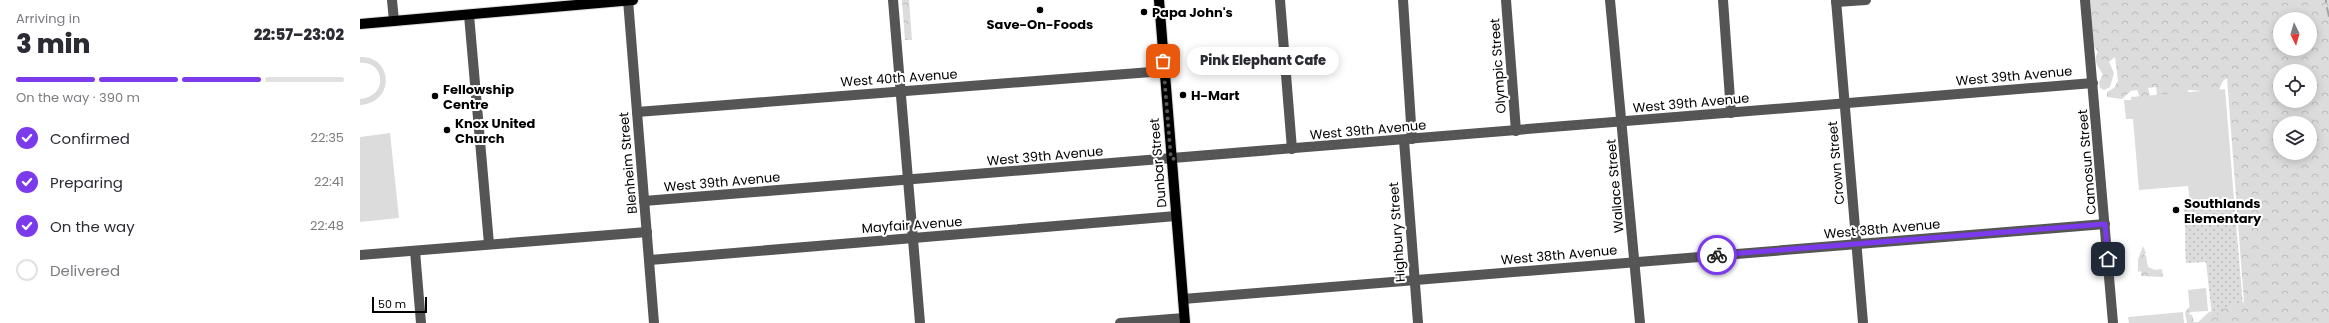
<!DOCTYPE html>
<html lang="en">
<head>
<meta charset="utf-8">
<style>
	:root { --surface:#fff; --page:#f7f7f7; --text:#2b2b33; --muted:#7c7c81; --line:#e1e1e2; --accent:#7c3aed }
	body { margin:0; font-family:Poppins,sans-serif; background:var(--page); color:var(--text); height:100vh; display:flex; flex-direction:column; font-size:15px; white-space:nowrap }
	* { box-sizing:border-box; margin:0 }
	p { font-size:13px; color:var(--muted) }
	.icon { flex:none; width:22px; height:22px; fill:none; stroke:currentColor; stroke-width:2; stroke-linecap:round; stroke-linejoin:round }
	.map { position:relative; flex:1; overflow:hidden }
	.drawer { display:flex; flex-direction:column; background:var(--surface); width:360px }
	.drawer>* { flex:none }
	.needle { width:26px; rotate:175deg }
	.tools { position:absolute; left:1913px; top:12px; display:grid; gap:8px }
	.tools a { display:grid; place-items:center; width:44px; height:44px; border-radius:50%; background:var(--surface); box-shadow:0 2px 10px #0003; font-size:20px }
	.scale { position:absolute; left:12px; bottom:10px; width:55px; box-sizing:border-box; padding-left:4px; border:2px solid #000; border-top:0; font-size:11px; line-height:14px; white-space:nowrap; color:#000; -webkit-text-stroke:3px #fff; paint-order:stroke }
	.pin { position:absolute; display:grid; place-items:center; width:34px; height:34px; color:#fff; margin:-17px; border-radius:8px; box-shadow:0 2px 6px #0006 }
	.courier { position:absolute; display:grid; place-items:center; width:40px; height:40px; margin:-20px; border:3px solid #7c3aed; border-radius:50%; background:#fff; color:#222; box-shadow:0 1px 5px #0007 }
	.bubble { position:absolute; height:28px; border-radius:14px; background:var(--surface); box-shadow:0 2px 10px #0003; font-size:13px; font-weight:800; line-height:28px; text-align:center }
	.headline em { font-style:normal; font-weight:800 }
	.headline div { display:flex; flex-direction:column-reverse }
	.headline { display:flex; align-items:center; justify-content:space-between; height:68px; padding:0 16px }
	h1 { font-size:26px; font-weight:800; line-height:30px }
	.bar { display:grid; grid-template-columns:repeat(4,1fr); gap:6px 4px; align-content:center; height:48px; padding:0 16px }
	.bar i { height:5px; border-radius:3px; background:var(--line) }
	.bar .on { background:var(--accent) }
	.bar p { grid-column:span 4 }
	ol { padding:0 16px; list-style:none }
	li { display:flex; align-items:center; gap:12px; height:44px }
	li p { margin-inline-start:auto }
	li .icon { padding:4px; border-radius:50%; background:var(--accent); color:#fff; stroke-width:4 }
	li:last-child { color:var(--muted) }
	li i { width:22px; height:22px; border:2px solid var(--line); border-radius:50% }
	main { display:flex; flex:1; min-height:0 }
	.map>svg:first-child { display:block }
</style>
</head>
<body>
<main>
<section class="drawer">
<div class="headline"><div><h1>3 min</h1><p>Arriving in</p></div><em>22:57–23:02</em></div>
<div class="bar"><i class="on"></i><i class="on"></i><i class="on"></i><i></i><p>On the way · 390 m</p></div>
<ol>
<li><svg class="icon" aria-label="check" viewBox="0 0 24 24"><path d="M5 12l5 5 9-10"/></svg>Confirmed<p>22:35</p></li>
<li><svg class="icon" aria-label="check" viewBox="0 0 24 24"><path d="M5 12l5 5 9-10"/></svg>Preparing<p>22:41</p></li>
<li><svg class="icon" aria-label="check" viewBox="0 0 24 24"><path d="M5 12l5 5 9-10"/></svg>On the way<p>22:48</p></li>
<li><i></i>Delivered</li>
</ol>
</section>
<div class="map">
<svg width="1969" height="323" viewBox="0 0 1969 323">
	<defs>
		<pattern id="grass-dots" width="8" height="8" patternUnits="userSpaceOnUse"><rect width="8" height="8" fill="#dcdcdc"/><path d="M2 2h.1M6 6h.1" fill="none" stroke="#bbb" stroke-width="1.8" stroke-linecap="round"/></pattern>
		<pattern id="forest-crowns" width="20" height="18" patternUnits="userSpaceOnUse"><rect width="20" height="18" fill="#dcdcdc"/><path d="M2 6a3 3 0 1 1 6 0M12 15a3 3 0 1 1 6 0" fill="none" stroke="#bbb"/></pattern>
	</defs>
	<rect width="100%" height="100%" fill="#fff"/>
	<path fill="url(#grass-dots)" d="M1874 199 1883 306 1865 314 1852 316 1846 262 1826 263C1824 243 1827 224 1823 204Z"/>
	<g fill="url(#forest-crowns)" fill-rule="evenodd">
		<path d="M542 0H549L552 40H545Z"/>
		<path d="M1730 0H1969V323H1827L1825 312 1830 306 1833 311 1828 314 1832 315 1834 322H1838L1849 312 1853 311 1857 315 1864 308 1884 302 1867 78 1863 81 1858 92 1829 90 1824 97 1797 96 1796 87 1788 88 1790 95 1781 100 1777 90 1771 91 1762 99 1747 97V92L1754 88 1758 81 1755 57 1749 62 1754 73 1750 87 1744 90 1740 88 1739 82 1743 75C1739 66 1732 62 1738 52L1734 46ZM1920 19H1950V49H1920ZM1920 71H1950V101H1920ZM1920 123H1950V153H1920Z"/>
		<path d="M1783 246 1786 253 1784 255 1786 256 1788 267 1795 270 1802 269 1803 277 1781 276V271L1778 272V259Z"/>
	</g>
	<g fill="#dcdcdc">
		<path d="M0 57C32 55 37 102 0 105V99C29 97 25 60 0 63Z"/>
		<path d="M1865 89 1874 199 1830 203 1828 186 1779 190 1773 119H1766L1764 100H1771V97Z"/>
		<path d="M30 133 39 218 0 222V137Z"/>
		<path d="M1846 288 1848 311 1830 312 1828 290Z"/>
		<path d="M1823 312 1824 323H1769L1768 317Z"/>
	</g>
	<g fill="none" stroke-linecap="round" stroke-linejoin="round">
		<g stroke="#a3a3a3" stroke-width="2">
			<path d="M1966 0V2"/>
			<path d="M1967 8 1969 16"/>
		</g>
		<g stroke="#dbdbdb" stroke-width="12">
			<g id="major">
				<path d="M799 0 825 323"/>
				<path d="M0 24 273 0"/>
			</g>
		</g>
		<g stroke="#555" stroke-width="10">
			<path d="M32 0 34 21"/>
			<path d="M268 0 294 323"/>
			<path d="M533 0 560 323"/>
			<path d="M920 0 932 149"/>
			<path d="M1043 0 1052 139"/>
			<path d="M1146 0 1156 131"/>
			<path d="M1250 0 1280 323"/>
			<path d="M1363 0 1371 113"/>
			<path d="M1476 0 1503 323"/>
			<path d="M1725 0 1753 323"/>
			<path d="M1476 2 1506 0"/>
			<path d="M109 15 129 244"/>
			<path d="M277 112 804 71"/>
			<path d="M1044 140 1058 323"/>
			<path d="M284 201 1733 83"/>
			<path d="M55 251 61 323"/>
			<path d="M0 255 287 232"/>
			<path d="M290 260 816 216"/>
			<path d="M823 299 1745 224"/>
			<path d="M760 323 824 318"/>
		</g>
		<use href="#major" stroke="#000" stroke-width="10"/>
	</g>
	<g fill="none" stroke-linecap="round" stroke-linejoin="round">
		<path stroke="#595959" stroke-width="4" stroke-dasharray="0 7.2" d="M803 61 811 159 1262 122 1275 262 1357 255"/>
		<path stroke="#7c3aed" stroke-width="5" d="M1357 255 1745 224 1748 259"/>
	</g>
	<g fill="#000" stroke="#fff" stroke-width="1.5">
		<circle cx="680" cy="10" r="4"/>
		<circle cx="784" cy="12" r="4"/>
		<circle cx="823" cy="95" r="4"/>
		<circle cx="75" cy="96" r="4"/>
		<circle cx="87" cy="130" r="4"/>
		<circle cx="1816" cy="210" r="4"/>
	</g>
	<g text-anchor="middle" dominant-baseline="central" stroke-width="4" stroke-linejoin="round" paint-order="stroke">
		<g font-size="13" font-weight="bold" fill="#000" stroke="#fff" text-anchor="start">
			<text x="792" y="12">Papa John's</text>
			<text x="680" y="24" text-anchor="middle">Save-On-Foods</text>
			<text x="83" y="89">Fellowship<tspan x="83" dy="15">Centre</tspan></text>
			<text x="831" y="95">H-Mart</text>
			<text x="95" y="123">Knox United<tspan x="95" dy="15">Church</tspan></text>
			<text x="1824" y="203">Southlands<tspan x="1824" dy="15">Elementary</tspan></text>
		</g>
		<g font-size="13" fill="#000" stroke="#fff">
			<text transform="translate(1138 66) rotate(-94)">Olympic Street</text>
			<text transform="translate(1654 76) rotate(-5)">West 39th Avenue</text>
			<text transform="translate(539 78) rotate(-4)">West 40th Avenue</text>
			<text transform="translate(1331 103) rotate(-5)">West 39th Avenue</text>
			<text transform="translate(1008 130) rotate(-5)">West 39th Avenue</text>
			<text transform="translate(685 156) rotate(-5)">West 39th Avenue</text>
			<text transform="translate(1727 162) rotate(-95)">Camosun Street</text>
			<text transform="translate(268 163) rotate(-95)">Blenheim Street</text>
			<text transform="translate(798 163) rotate(-95)">Dunbar Street</text>
			<text transform="translate(1476 163) rotate(-95)">Crown Street</text>
			<text transform="translate(362 182) rotate(-5)">West 39th Avenue</text>
			<text transform="translate(1255 186) rotate(-95)">Wallace Street</text>
			<text transform="translate(552 225) rotate(-4)">Mayfair Avenue</text>
			<text transform="translate(1522 229) rotate(-5)">West 38th Avenue</text>
			<text transform="translate(1037 232) rotate(-94)">Highbury Street</text>
			<text transform="translate(1199 255) rotate(-5)">West 38th Avenue</text>
		</g>
	</g>
</svg>
<div class="tools">
<a><svg class="needle" viewBox="-14 -14 28 28"><path d="M0-13l5 13h-10z" fill="#e53935"/><path d="M0 13l5-13h-10z" fill="#7c7c81"/></svg></a>
<a><svg class="icon" aria-label="locate" viewBox="0 0 24 24"><circle cx="12" cy="12" r="6"/><path d="M12 2v4M12 18v4M2 12h4M18 12h4"/></svg></a>
<a><svg class="icon" aria-label="layers" viewBox="0 0 24 24"><path d="M12 4l9 5-9 5-9-5zM3 14l9 5 9-5"/></svg></a>
</div>
<div class="scale">50 m</div>
<div class="pin" style="left:803px;top:61px;background:#ea580c"><svg class="icon" aria-label="bag" viewBox="0 0 24 24"><path d="M5 8h14l-1 12H6zM9 8a3 3 0 0 1 6 0"/></svg></div>
<div class="pin" style="left:1748px;top:259px;background:#1f2937"><svg class="icon" aria-label="home" viewBox="0 0 24 24"><path d="M3 11l9-7 9 7M6 9v11h12V9"/></svg></div>
<div class="courier" style="left:1357px;top:255px"><svg class="icon" aria-label="bike" viewBox="0 0 24 24"><circle cx="6" cy="16" r="4"/><circle cx="18" cy="16" r="4"/><path d="M6 16l4-8h5l3 8M10 8l3 8H6M13 5h3"/></svg></div>
<div class="bubble" style="left:827px;top:47px;width:152px">Pink Elephant Cafe</div>
</div>
</main>
</body>
</html>
